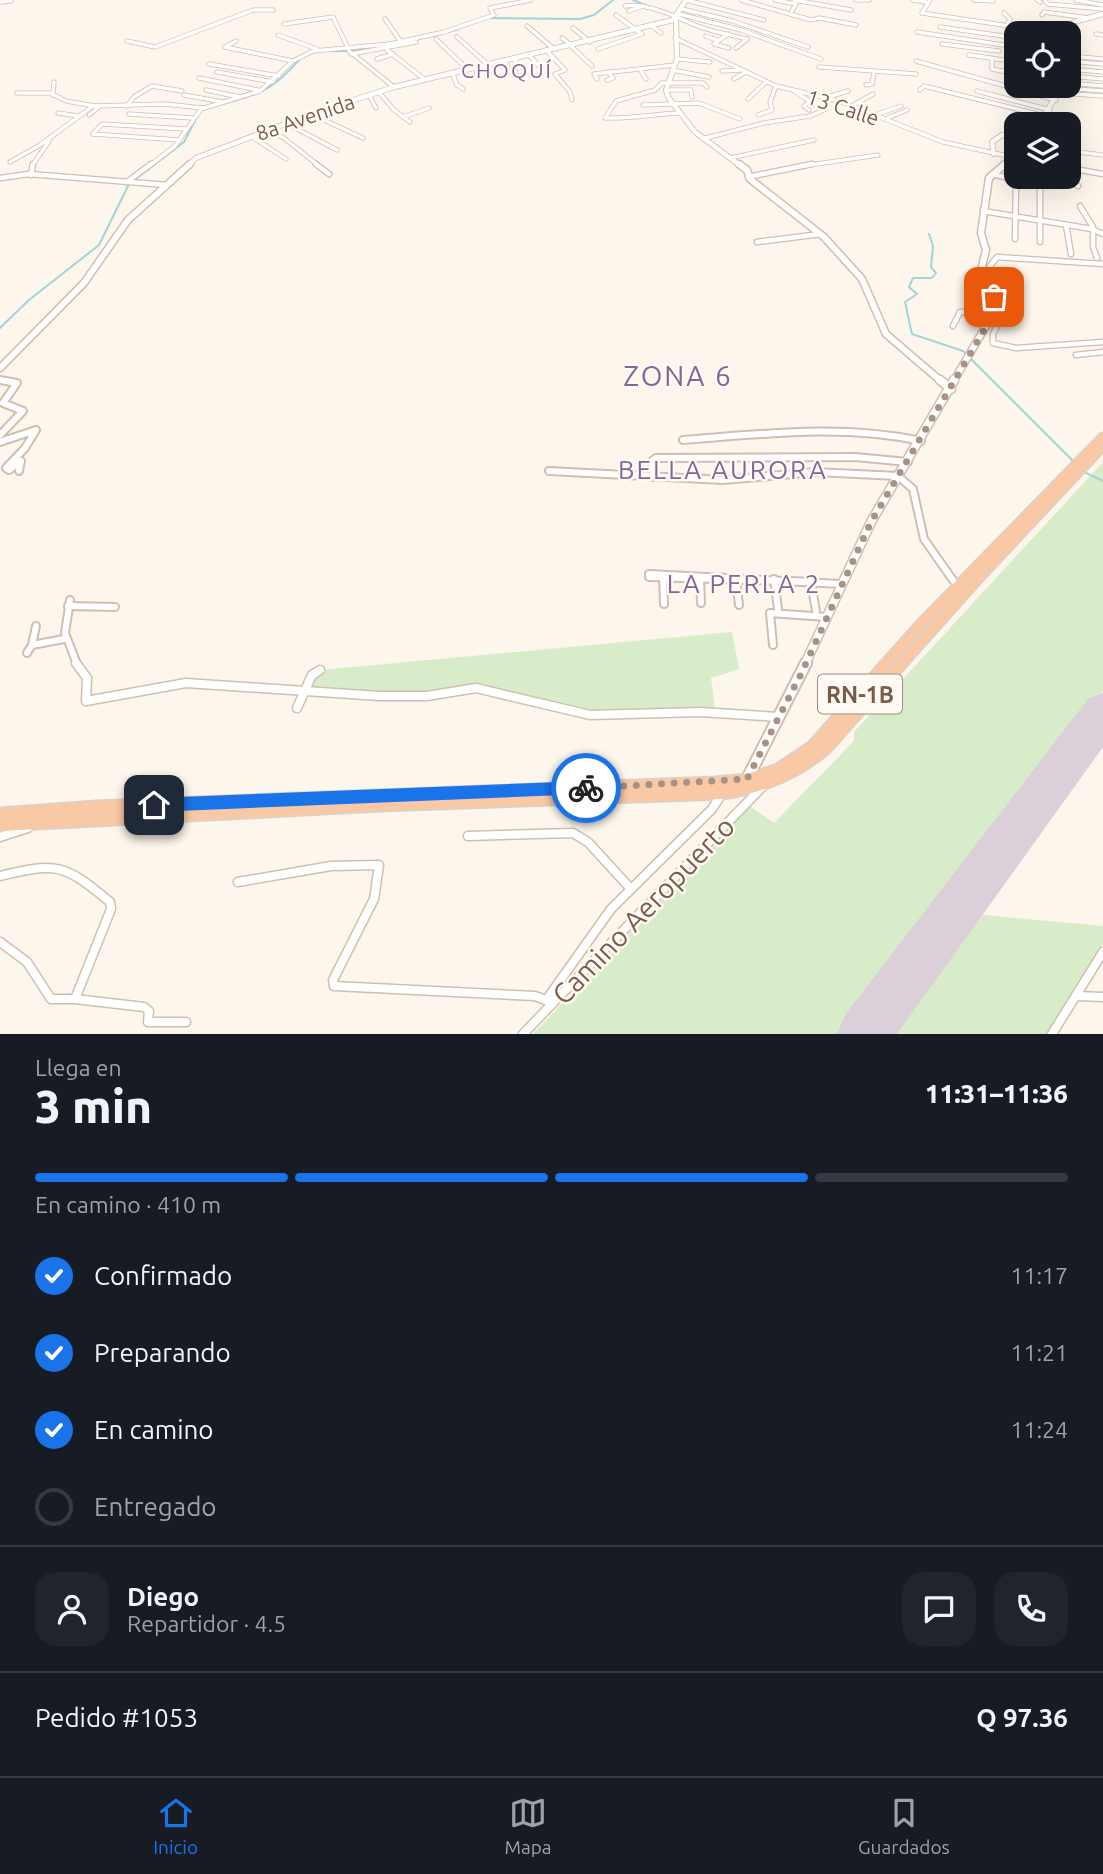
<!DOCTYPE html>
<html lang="es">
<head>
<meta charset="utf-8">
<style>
	:root { --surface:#171b24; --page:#20242c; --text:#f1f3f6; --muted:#9ea1a6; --line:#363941; --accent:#1a73e8 }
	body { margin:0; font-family:Ubuntu,sans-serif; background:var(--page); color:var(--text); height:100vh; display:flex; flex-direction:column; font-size:26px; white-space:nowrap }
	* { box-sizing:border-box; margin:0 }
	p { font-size:23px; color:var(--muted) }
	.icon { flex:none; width:38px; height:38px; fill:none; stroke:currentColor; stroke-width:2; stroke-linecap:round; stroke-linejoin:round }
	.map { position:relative; height:1034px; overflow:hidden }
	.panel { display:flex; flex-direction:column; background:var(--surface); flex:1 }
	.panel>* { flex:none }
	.controls { position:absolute; left:1004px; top:21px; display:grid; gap:14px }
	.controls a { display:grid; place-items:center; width:77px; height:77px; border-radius:14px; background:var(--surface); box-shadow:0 7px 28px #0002; font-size:35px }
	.pin { position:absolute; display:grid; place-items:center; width:60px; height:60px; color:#fff; margin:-30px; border-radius:14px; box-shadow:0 4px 10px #0006 }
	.courier { position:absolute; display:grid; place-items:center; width:70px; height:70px; margin:-35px; border:5px solid #1a73e8; border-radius:50%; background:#fff; color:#222; box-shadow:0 2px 9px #0007 }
	.headline em { font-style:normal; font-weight:800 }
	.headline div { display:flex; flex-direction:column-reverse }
	.headline { display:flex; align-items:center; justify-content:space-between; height:119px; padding:0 35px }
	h1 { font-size:46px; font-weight:800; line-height:52px }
	.bar { display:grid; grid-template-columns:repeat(4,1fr); gap:10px 7px; align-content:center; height:84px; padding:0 35px }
	.bar i { height:9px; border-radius:5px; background:var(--line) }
	.bar .selected { background:var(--accent) }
	.bar p { grid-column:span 4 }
	.line { display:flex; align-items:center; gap:18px; padding:0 35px; border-top:2px solid var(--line) }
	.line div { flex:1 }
	.round { display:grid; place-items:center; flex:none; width:74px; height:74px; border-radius:21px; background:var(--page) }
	ol { padding:0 35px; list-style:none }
	li { display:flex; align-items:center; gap:21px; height:77px }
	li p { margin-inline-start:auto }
	li .icon { padding:7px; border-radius:50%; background:var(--accent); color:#fff; stroke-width:4 }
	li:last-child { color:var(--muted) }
	li i { width:38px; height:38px; border:4px solid var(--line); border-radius:50% }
	.tabs { display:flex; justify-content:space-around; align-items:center; height:98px; border-top:2px solid var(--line); background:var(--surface); font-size:19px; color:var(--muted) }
	.tabs a { display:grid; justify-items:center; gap:4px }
	.tabs .selected { color:var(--accent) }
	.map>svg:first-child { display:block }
</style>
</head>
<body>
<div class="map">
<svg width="1103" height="1034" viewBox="0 0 1103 1034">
	<rect width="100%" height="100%" fill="#fdf6ec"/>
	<g fill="#d8ecc9">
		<path d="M1103 462V691L844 1034H533L750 806 774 823 854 741V732Z"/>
		<path d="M732 632 739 669 711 678 715 712 611 716 476 688 421 697 305 692 320 670Z"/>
		<path d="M972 914 1103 926V944L1048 1034H885Z"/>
	</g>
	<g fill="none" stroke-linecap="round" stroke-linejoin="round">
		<g stroke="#a5d3da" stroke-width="2">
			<path d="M633 0 648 6"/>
			<path d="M490 18 580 19 594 15 613 0"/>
			<path d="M448 32 459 29"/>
			<path d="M332 51H347"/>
			<path d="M353 51 375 48"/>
			<path d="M212 107C257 94 268 95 300 59"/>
			<path d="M133 181 184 142 197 117"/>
			<path d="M929 234 933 246 931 267 936 273 932 278H913L909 287 917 294 905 302 912 334 963 351 1074 462"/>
			<path d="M0 328 29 300 99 245 129 184"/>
			<path d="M1082 471 1103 481"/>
		</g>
		<path fill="#dbcfda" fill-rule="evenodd" d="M1103 693V747L897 1034H837L845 1015 1088 699Z"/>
		<g stroke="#d1beb0" stroke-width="5">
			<g id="minor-far3">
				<path d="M686 0 764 20"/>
				<path d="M741 0 811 20 819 18 856 25"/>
				<path d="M775 0 796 4 792 11"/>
				<path d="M794 0 851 10"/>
				<path d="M856 0H869"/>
				<path d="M913 0 926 2"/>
				<path d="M930 0 922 13 1056 33"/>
				<path d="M974 0 993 1"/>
				<path d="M1037 0 1040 2"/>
				<path d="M1076 0 1103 5"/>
				<path d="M1045 1 1048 4 1103 9"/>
				<path d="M0 2 11 1"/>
				<path d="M625 6C645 3 671 14 688 22 706 31 728 34 747 39"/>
				<path d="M682 9 733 21 808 47"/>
				<path d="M629 11 643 6"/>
				<path d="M1004 13 1010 19 1007 26"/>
				<path d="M679 14 741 30 821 59"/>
				<path d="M1042 15 1044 12 1089 18"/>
				<path d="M385 19 401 42"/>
				<path d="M284 24 333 17 348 48"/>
				<path d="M527 26 554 49"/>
				<path d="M652 26 661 33"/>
				<path d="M940 27 1017 38"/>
				<path d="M573 28 590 42"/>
				<path d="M917 32 1017 47"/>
				<path d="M728 34 714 44 729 48"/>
				<path d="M1096 34 1103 35"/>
				<path d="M278 35 317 49"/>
				<path d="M706 36 717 40"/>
				<path d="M457 37 486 63"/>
				<path d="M562 38 572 46"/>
				<path d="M675 38 776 86 839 101 943 142 1017 158"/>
				<path d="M436 39 466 68"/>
				<path d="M127 41 155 47 253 10H273"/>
				<path d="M236 41 225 47 293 61"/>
				<path d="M942 44 999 51"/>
				<path d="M571 46 592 66"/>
				<path d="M736 48 747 39"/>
				<path d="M598 49 642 34 616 15"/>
				<path d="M387 50 424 79"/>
				<path d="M546 50 565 70 555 74 570 92 572 100"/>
				<path d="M349 51 394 87"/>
				<path d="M351 54 416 42"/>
				<path d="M528 54 540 67"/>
				<path d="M969 55 1017 62"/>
				<path d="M1069 56 1103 59"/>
				<path d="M514 58 521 73"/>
				<path d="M992 58V69L1017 74"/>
				<path d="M377 59 393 54"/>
				<path d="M677 59 710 62"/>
				<path d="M504 60 511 72"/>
				<path d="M916 61 1056 100"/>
				<path d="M1069 61 1103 64"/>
				<path d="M209 64 279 76"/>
				<path d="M475 66 478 78"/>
				<path d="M819 67 916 74"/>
				<path d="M640 69 646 79"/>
				<path d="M1069 69 1103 72"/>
				<path d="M672 70 709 77"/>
				<path d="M722 71 740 70"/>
				<path d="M217 72 273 82"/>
				<path d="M452 72 457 85 463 89"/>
				<path d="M1069 76 1103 79"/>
				<path d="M199 78 258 90"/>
				<path d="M597 79 594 74 675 65"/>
				<path d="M734 79 746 72"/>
				<path d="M607 80 613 78 608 72"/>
				<path d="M1008 81 1017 82"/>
				<path d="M1070 83 1103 86"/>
				<path d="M866 85 872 84 874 72"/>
				<path d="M1039 86 1062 89"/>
				<path d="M1062 88 1103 91"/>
				<path d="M206 90 240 97"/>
				<path d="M666 90H691L692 97"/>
				<path d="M920 90 924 86 1045 116"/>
				<path d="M977 91 1050 110"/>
				<path d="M379 92 394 110 410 122"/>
				<path d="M17 93H50L66 101 95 106 165 104 203 108"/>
				<path d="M1060 93 1103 96"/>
				<path d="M53 95 54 82"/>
				<path d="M184 95 223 102"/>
				<path d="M369 95 376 108"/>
				<path d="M828 97 848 91"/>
				<path d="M748 99 766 82"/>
				<path d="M809 102 804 106 809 110"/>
				<path d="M643 105 699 103 740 119"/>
				<path d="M127 106 134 97 152 86 182 91"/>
				<path d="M852 106 873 94"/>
				<path d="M58 113 78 116"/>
				<path d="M680 113C654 114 631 119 605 118L616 101 655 90 662 83H703L707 87"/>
				<path d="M129 114 192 118"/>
				<path d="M311 114 363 138"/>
				<path d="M89 115 99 107"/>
				<path d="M758 115 772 110 770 102 776 86"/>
				<path d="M875 115 901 106"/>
				<path d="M403 117 429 108"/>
				<path d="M885 119 907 110"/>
				<path d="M286 123 337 150"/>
				<path d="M265 130 284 138 319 166"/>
				<path d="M93 134 102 124 186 129"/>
				<path d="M93 134 179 140"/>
				<path d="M251 136 286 159"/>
				<path d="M702 139 764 123 810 116 824 110 795 92"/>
				<path d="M1069 151 1103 155"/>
				<path d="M730 158 814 140"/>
				<path d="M10 162 40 145 93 106"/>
				<path d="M32 166 49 141"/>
				<path d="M149 166 175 146 201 109 260 91 293 61 313 51 390 44 444 32 494 15 490 8 531 0"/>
				<path d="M803 166 878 155"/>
			</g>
		</g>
		<g stroke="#d1beb0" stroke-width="7">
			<g id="minor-far2">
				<path d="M316 164 329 174"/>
				<path d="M1069 168 1103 174"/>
				<path d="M992 174 1040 186V242"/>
				<path d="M31 175 33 164"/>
				<path d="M748 177 812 164"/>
				<path d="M1068 177 1078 186"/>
				<path d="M0 178 29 174 167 185"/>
				<path d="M127 182 151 164"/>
				<path d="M1080 206 1093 227V247L1097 258"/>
				<path d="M983 211 1092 229 1103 234"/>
				<path d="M1066 225 1071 254"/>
				<path d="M1015 239 1016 182"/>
				<path d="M757 242 821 234"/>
				<path d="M1103 264 997 257 990 266 1007 306 993 334V343L1016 348 1103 342"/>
				<path d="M953 326 960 312H995"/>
				<path d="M1076 355 1103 352"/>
				<path d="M0 380 9 382"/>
			</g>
		</g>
		<g stroke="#d1beb0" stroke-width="10">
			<g id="minor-far1">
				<path d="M0 380 17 383 3 403 23 411 0 435"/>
				<path d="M683 440C763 434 842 424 921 441"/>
				<path d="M0 442 36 430 25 448 6 468 9 470 21 461 19 471"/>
				<path d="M549 471 723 480 815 472 898 476 913 489 924 539 957 586"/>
				<path d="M653 477 652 461 656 458 855 457 908 462"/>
				<path d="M649 574 784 581 649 577Z"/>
				<path d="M663 575 664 604"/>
				<path d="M700 577 701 603"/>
				<path d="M736 579 739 605"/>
				<path d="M774 579 778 609"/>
				<path d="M784 581 816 582"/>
				<path d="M784 581 841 584"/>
				<path d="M811 582 816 611"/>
				<path d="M70 600 65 633 77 664"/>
				<path d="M68 606 115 607"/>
				<path d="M32 645 36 626"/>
				<path d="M773 645 770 613 826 617"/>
				<path d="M27 653 32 645 64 639"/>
			</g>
		</g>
		<g stroke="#d1beb0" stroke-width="11">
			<g id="minor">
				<path d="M76 663 87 678 86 701 186 683 379 696H427L476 688 590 715 700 712 779 717"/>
				<path d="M297 708 312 675 320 670"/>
				<path d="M468 836 573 833 588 842 630 888"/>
				<path d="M0 837 28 828"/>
				<path d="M0 876C58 862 64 864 110 902L111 909 75 999H51L27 962 0 942"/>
				<path d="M238 882 331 866 379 865 374 899 333 980 334 986 535 996 553 1003"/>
				<path d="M1076 996 1103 997"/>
				<path d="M75 999 144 1007 149 1011 148 1022H186"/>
				<path d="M547 999 611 909 712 809 721 795"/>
				<path d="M523 1034 763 786"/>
				<path d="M1052 1034 1103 952"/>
			</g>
		</g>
		<g stroke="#d1beb0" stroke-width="6">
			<g id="tertiary-far3">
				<path d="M676 19 677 59 666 90 668 97 695 132 741 166"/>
				<path d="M1069 54 1074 22 1103 14"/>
				<path d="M1039 124 1062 86"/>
				<path d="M994 154 992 142 1002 135 1017 133"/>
				<path d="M188 166 196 158 311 114 394 87 673 20 686 0"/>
				<path d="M1003 166 1010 157"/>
			</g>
		</g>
		<g stroke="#d1beb0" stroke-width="9">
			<g id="tertiary-far2">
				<path d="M739 164 747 170 750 179 824 237 862 279 886 334 942 382"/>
				<path d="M0 368 84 283 128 220 190 164"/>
				<path d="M953 382 996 309V302L985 284 982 266 986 250 981 233 989 178 1005 164"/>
			</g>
		</g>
		<g stroke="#d1beb0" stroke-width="11">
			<g id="tertiary-far1">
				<path d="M940 380 951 389"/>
				<path d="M805 664 871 522 954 380"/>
			</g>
		</g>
		<g stroke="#d1beb0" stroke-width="14">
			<path id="tertiary" d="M747 779 806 663"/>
		</g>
		<g stroke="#dad1cd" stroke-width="3">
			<path id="trunk" d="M1103 433V441L1101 444 1103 443V452L984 579 830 752C798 779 764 793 722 799L380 811 0 831V808L96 801 715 777 747 774 775 765 808 743 919 619 1100 434ZM976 574 822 744V745L927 625ZM200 809 32 817 96 813Z"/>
		</g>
		<use href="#minor-far3" stroke="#fff" stroke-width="3.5"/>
		<use href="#minor-far2" stroke="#fff" stroke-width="4.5"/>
		<use href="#minor-far1" stroke="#fff" stroke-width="6"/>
		<use href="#minor" stroke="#fff" stroke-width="8"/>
		<use href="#tertiary-far3" stroke="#fff" stroke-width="4.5"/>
		<use href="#tertiary-far2" stroke="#fff" stroke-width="6"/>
		<use href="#tertiary-far1" stroke="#fff" stroke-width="8"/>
		<use href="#tertiary" stroke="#fff" stroke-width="10"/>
		<use href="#trunk" fill="#f9c8a4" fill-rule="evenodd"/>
	</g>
	<path fill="#1a73e8" d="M586 781 593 788 586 794 154 812 147 805 154 798Z"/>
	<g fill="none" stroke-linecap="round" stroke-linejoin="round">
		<path stroke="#a89285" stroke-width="7" stroke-dasharray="0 12.6" d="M586 788 747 779 801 674 871 522 996 310 994 297"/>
	</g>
	<g text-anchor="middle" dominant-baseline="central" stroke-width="5" stroke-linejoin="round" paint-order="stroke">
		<g font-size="21" letter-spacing="2" fill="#846695" stroke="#fffaf3">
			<text x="507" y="70">CHOQUÍ</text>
		</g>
		<g font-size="21" fill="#7a5c4d" stroke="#fffaf3">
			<text transform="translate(843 107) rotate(18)">13 Calle</text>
			<text transform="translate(305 117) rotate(-19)">8a Avenida</text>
		</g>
		<rect fill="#fffaf3" stroke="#a28b7f" stroke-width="2" x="818" y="674.5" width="84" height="39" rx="5"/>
		<g font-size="23" font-weight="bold" fill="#7a5c4d">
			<text x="860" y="694">RN-1B</text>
		</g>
		<g font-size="26" letter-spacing="2" fill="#846695" stroke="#fffaf3">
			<text x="723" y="469">BELLA AURORA</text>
			<text x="744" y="583">LA PERLA 2</text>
		</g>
		<g font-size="28" letter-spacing="2" fill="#846695" stroke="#fffaf3">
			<text x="678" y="375">ZONA 6</text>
		</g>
		<g font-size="28" fill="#7a5c4d" stroke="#fffaf3">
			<text transform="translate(643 910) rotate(-46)">Camino Aeropuerto</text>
		</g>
	</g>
</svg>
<div class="controls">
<a><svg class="icon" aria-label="locate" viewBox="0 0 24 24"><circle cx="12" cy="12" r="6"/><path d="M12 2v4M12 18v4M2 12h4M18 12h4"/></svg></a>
<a><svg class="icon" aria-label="layers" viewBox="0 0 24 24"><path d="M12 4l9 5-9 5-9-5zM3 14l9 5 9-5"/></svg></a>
</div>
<div class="pin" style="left:994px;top:297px;background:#ea580c"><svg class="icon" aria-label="bag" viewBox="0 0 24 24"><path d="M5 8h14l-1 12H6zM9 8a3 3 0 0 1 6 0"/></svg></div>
<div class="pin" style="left:154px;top:805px;background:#1f2937"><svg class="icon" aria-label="home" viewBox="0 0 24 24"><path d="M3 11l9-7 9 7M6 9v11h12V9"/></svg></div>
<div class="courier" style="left:586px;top:788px"><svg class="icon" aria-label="bike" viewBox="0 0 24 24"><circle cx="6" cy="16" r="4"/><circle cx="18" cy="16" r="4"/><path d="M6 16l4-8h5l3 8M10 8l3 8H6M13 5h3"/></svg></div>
</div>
<section class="panel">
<div class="headline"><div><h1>3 min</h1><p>Llega en</p></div><em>11:31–11:36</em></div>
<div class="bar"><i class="selected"></i><i class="selected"></i><i class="selected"></i><i></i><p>En camino · 410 m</p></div>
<ol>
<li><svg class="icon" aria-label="check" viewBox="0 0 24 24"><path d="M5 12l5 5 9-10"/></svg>Confirmado<p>11:17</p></li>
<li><svg class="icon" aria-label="check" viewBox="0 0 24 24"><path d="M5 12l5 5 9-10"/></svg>Preparando<p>11:21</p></li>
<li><svg class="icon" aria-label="check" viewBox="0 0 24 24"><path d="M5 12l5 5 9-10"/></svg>En camino<p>11:24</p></li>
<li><i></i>Entregado</li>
</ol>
<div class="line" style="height:126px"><a class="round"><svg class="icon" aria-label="person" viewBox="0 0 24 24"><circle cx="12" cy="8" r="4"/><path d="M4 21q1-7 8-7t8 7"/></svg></a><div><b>Diego</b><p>Repartidor · 4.5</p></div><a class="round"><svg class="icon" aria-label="chat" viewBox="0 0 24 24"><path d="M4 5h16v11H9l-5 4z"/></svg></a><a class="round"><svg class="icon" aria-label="phone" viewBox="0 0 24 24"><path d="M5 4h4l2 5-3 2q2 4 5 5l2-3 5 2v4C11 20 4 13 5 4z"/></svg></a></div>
<div class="line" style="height:91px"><div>Pedido #1053</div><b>Q 97.36</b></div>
</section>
<nav class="tabs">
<a class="selected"><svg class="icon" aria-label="home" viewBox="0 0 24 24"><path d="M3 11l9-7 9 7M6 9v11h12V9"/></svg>Inicio</a>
<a><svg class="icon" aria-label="map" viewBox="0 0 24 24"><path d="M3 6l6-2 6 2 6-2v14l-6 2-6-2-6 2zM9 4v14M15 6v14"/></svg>Mapa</a>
<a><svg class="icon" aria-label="saved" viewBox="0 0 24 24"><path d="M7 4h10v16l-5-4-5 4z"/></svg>Guardados</a>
</nav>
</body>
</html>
